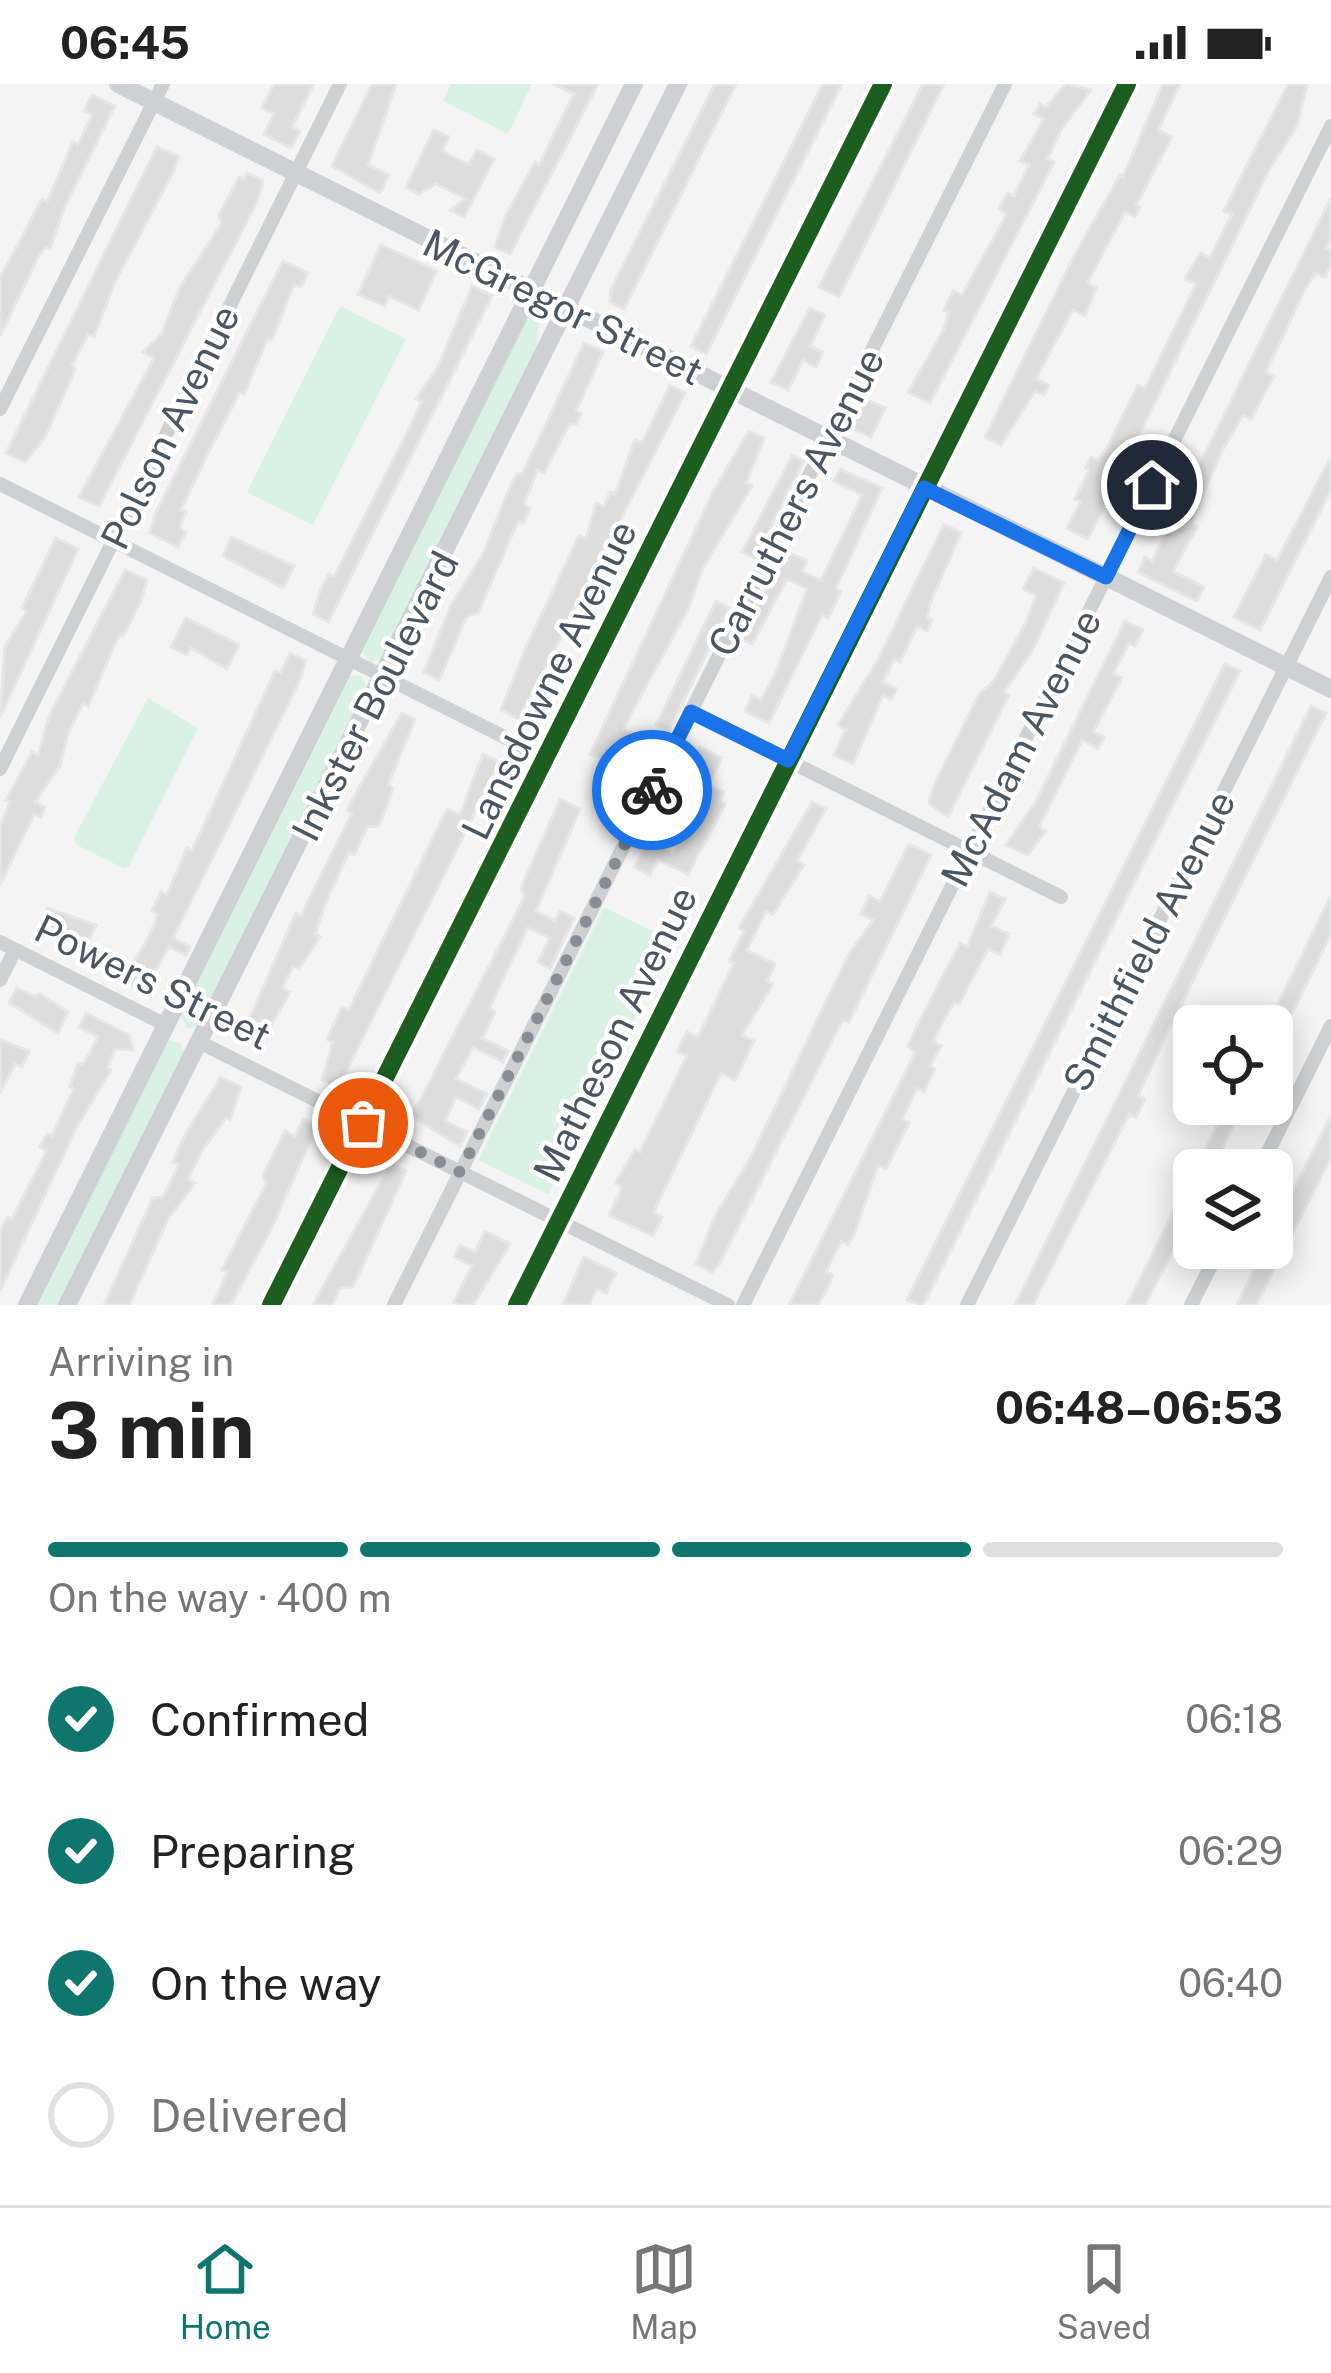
<!DOCTYPE html>
<html lang="en">
<head>
<meta charset="utf-8">
<style>
	:root { --surface:#fff; --page:#f6f6f6; --text:#222; --muted:#767676; --line:#e0e0e0; --accent:#0f766e }
	body { margin:0; font-family:"Public Sans",sans-serif; background:var(--page); color:var(--text); height:100vh; display:flex; flex-direction:column; font-size:45px; white-space:nowrap }
	* { box-sizing:border-box; margin:0 }
	p { font-size:39px; color:var(--muted) }
	.icon { flex:none; width:66px; height:66px; fill:none; stroke:currentColor; stroke-width:2; stroke-linecap:round; stroke-linejoin:round }
	.map { position:relative; height:1221px; overflow:hidden }
	.side { display:flex; flex-direction:column; background:var(--surface); flex:1 }
	.side>* { flex:none }
	.fabs { position:absolute; left:1173px; top:921px; display:grid; gap:24px }
	.fabs a { display:grid; place-items:center; width:120px; height:120px; border-radius:18px; background:var(--surface); box-shadow:0 6px 30px #0003; font-size:60px }
	.pin { position:absolute; display:grid; place-items:center; width:102px; height:102px; color:#fff; margin:-51px; border:6px solid #fff; border-radius:50%; box-shadow:0 3px 12px #0007 }
	.courier { position:absolute; display:grid; place-items:center; width:120px; height:120px; margin:-60px; border:9px solid #1a73e8; border-radius:50%; background:#fff; color:#222; box-shadow:0 3px 15px #0007 }
	.head em { font-style:normal; font-weight:700 }
	.head div { display:flex; flex-direction:column-reverse }
	.head { display:flex; align-items:center; justify-content:space-between; height:204px; padding:0 48px }
	h1 { font-size:78px; font-weight:700; line-height:90px }
	.bar { display:grid; grid-template-columns:repeat(4,1fr); gap:18px 12px; align-content:center; height:144px; padding:0 48px }
	.bar i { height:15px; border-radius:9px; background:var(--line) }
	.bar .on { background:var(--accent) }
	.bar p { grid-column:span 4 }
	ol { padding:0 48px; list-style:none }
	li { display:flex; align-items:center; gap:36px; height:132px }
	li p { margin-inline-start:auto }
	li .icon { padding:12px; border-radius:50%; background:var(--accent); color:#fff; stroke-width:4 }
	li:last-child { color:var(--muted) }
	li i { width:66px; height:66px; border:6px solid var(--line); border-radius:50% }
	.status { display:flex; justify-content:space-between; align-items:center; height:84px; padding:0 60px; background:var(--surface); direction:ltr }
	.status svg { height:33px; fill:currentColor }
	.tabs { display:flex; justify-content:space-around; align-items:center; height:168px; border-top:3px solid var(--line); background:var(--surface); font-size:33px; color:var(--muted) }
	.tabs a { display:grid; justify-items:center; gap:6px }
	.tabs .on { color:var(--accent) }
	.map>svg:first-child { display:block }
</style>
</head>
<body>
<div class="status"><b>06:45</b><svg viewBox="0 0 49 12"><path d="M0 12V9h3v3zM5 12V6h3v6zM10 12V3h3v9zM15 12V0h3v12zM26 1h20v11H26zM47 4h2v5h-2z"/></svg></div>
<div class="map">
<svg width="1331" height="1221" viewBox="0 0 1331 1221">
	<rect width="100%" height="100%" fill="#f4f4f4"/>
	<g fill="#d9f2e3">
		<path d="M451 0H532L508 50 443 17Z"/>
		<path d="M340 222 406 255 313 441 247 408Z"/>
		<path d="M539 229 537 264 382 574 371 579 360 566 529 230Z"/>
		<path d="M350 591 362 592 367 604 197 942 187 945 179 928Z"/>
		<path d="M148 614 198 644 129 782 123 784 77 761 74 754Z"/>
		<path d="M604 823 673 857 548 1110 478 1076Z"/>
		<path d="M169 956 180 959 184 968 59 1221H33Z"/>
	</g>
	<g fill="#ddddde" stroke="#e5e6e7" stroke-width="3">
		<path d="M274 0H314L292 43 300 47 291 64 264 50 274 30 262 24Z"/>
		<path d="M372 0H396L368 81 389 91 380 109 332 82Z"/>
		<path d="M553 0H598L510 170 495 163 504 135 535 78 539 81 574 10Z"/>
		<path d="M715 0H736L624 225 610 218 611 205Z"/>
		<path d="M823 0H842L706 270 691 262Z"/>
		<path d="M923 0H944L839 213 819 203Z"/>
		<path d="M1066 0 1091 6 1062 44 1047 75 1054 78 930 319 908 308 944 245 949 228 944 226 953 207 962 211 1007 130 999 125 1007 109 1014 112 1029 81 1020 77 1044 35 1034 30 1040 20 1046 23Z"/>
		<path d="M1163 0H1180L1158 46 1172 53 1136 121 1140 123 1135 133 1125 128 1087 199 1096 204 1085 232 1073 226 1051 266 1036 295 1049 301 1044 311 1035 307 1001 361 985 353 1073 174 1120 91 1123 93Z"/>
		<path d="M1288 0H1307L1297 42 1269 86 1088 455 1067 444 1081 417 1075 415 1089 386 1086 384 1091 373 1098 377 1107 364 1138 301 1145 305 1196 200 1185 195 1200 169 1210 174 1232 130 1224 127Z"/>
		<path d="M92 11 115 22 64 124 50 165 45 163 37 175 0 252V194L42 115 47 118 73 58 78 61 92 31 84 27Z"/>
		<path d="M434 46 449 53 442 67 469 81 477 66 494 75 464 133 450 126 466 115 436 100 419 110 406 103Z"/>
		<path d="M157 63 179 73 173 88 114 200 94 253 88 250 72 281 75 286 45 353 25 378 6 369Z"/>
		<path d="M247 89 263 97 257 118 99 422 79 413 154 274 143 268 161 251 180 203 222 139 219 131 239 93 244 95Z"/>
		<path d="M1331 114V153L1326 164 1331 166V181L1325 193 1316 189 1304 207 1266 288 1274 292 1251 335 1243 331 1223 365 1190 440 1197 443 1173 487 1204 503 1197 517 1138 488 1145 473 1152 477Z"/>
		<path d="M381 161 437 187 418 226 389 212 385 222 358 210Z"/>
		<path d="M283 177 308 189 301 203 294 200 272 256 268 254 244 310 240 308 208 369 181 426 186 428 179 444 186 448 178 463 150 449 156 428Z"/>
		<path d="M472 202 492 212 328 538 313 530 320 507 329 490 334 493 410 343 422 318 416 315 438 283Z"/>
		<path d="M810 224 825 231 810 262 823 268 816 283 803 276 788 306 771 298Z"/>
		<path d="M584 259 603 268 576 327 581 330 576 340H569L544 389 537 386 524 421 530 424 523 439 518 437 478 529 467 532 439 596 424 588 451 521 483 470 506 412 517 389 522 391Z"/>
		<path d="M670 302 685 309 519 635 501 626 527 561 579 452 586 455 596 419 604 423 610 408 615 410 635 356 642 359Z"/>
		<path d="M863 314 885 324 871 353 849 343Z"/>
		<path d="M749 347 764 354 746 399 752 402 703 484 688 525 623 645 634 650 627 663 617 658 607 678 590 670 714 406Z"/>
		<path d="M792 372 804 377 755 474 742 468Z"/>
		<path d="M1331 373V406L1260 546 1234 533 1266 471 1277 476Z"/>
		<path d="M840 385 882 404 836 504 841 507 834 522 828 534 822 530 769 639 745 627 752 612 761 616 776 588 807 505 787 495 752 560 740 555 773 490 792 470 807 477 802 487 821 497 862 411 834 397Z"/>
		<path d="M944 440 961 449 931 517 927 533 932 536 927 547 917 542 900 578 894 575 883 598 897 605 891 616 883 611 853 680 834 671 846 646 838 641 879 574Z"/>
		<path d="M231 453 294 482 283 504 223 472Z"/>
		<path d="M56 454 78 465 0 633 5 562 27 527 22 524Z"/>
		<path d="M1034 484 1064 499 1031 569 1004 608 1009 611 948 733 929 719 934 701 979 610 994 597 1026 538 1036 512 1023 505Z"/>
		<path d="M125 486 147 496 141 517 123 552 119 551 88 622 83 619 68 649 60 682 35 718 45 723 41 733 34 730 0 801V741L10 718 6 716 32 668 38 671 50 630Z"/>
		<path d="M716 517 729 524 668 648 656 641Z"/>
		<path d="M186 534 239 561 227 585 191 564 187 571 171 563Z"/>
		<path d="M1125 537 1143 546 1135 562 1129 559 1113 590 1122 594 1093 648 1104 653 1098 665 1082 656 1039 743 1046 747 1028 771 1006 761 1036 717Z"/>
		<path d="M290 569 306 577 299 598 173 854 190 863 186 871 169 863 144 905 123 895 149 853 158 830 152 826 161 808 167 811 187 764 192 767 275 587 281 589Z"/>
		<path d="M1225 580 1240 587 1232 603 934 1200 923 1221 907 1216Z"/>
		<path d="M1311 622 1326 629 1164 955 1138 1012 1145 1015 1136 1033 1129 1030 1033 1221H1015Z"/>
		<path d="M402 629 415 635 388 701 393 704 383 732 378 742 367 743 354 771 349 768 325 820 315 850 320 853 299 885 293 882 282 904 290 908 259 963 241 954 296 829 301 832 352 729 347 726 352 716Z"/>
		<path d="M700 663 722 674 709 701 724 708 720 717 725 720 688 790 658 776 650 791 634 783 643 767 637 764 643 752 673 769 683 756 700 713 671 699Z"/>
		<path d="M483 670 500 678 338 1004 322 996 333 958 327 955 342 923 349 926 447 725 460 731Z"/>
		<path d="M560 715 580 725 536 827 555 837 560 827 574 834 550 885 538 878 550 854 528 844 512 876 489 925 495 928 482 954 508 967 503 978 473 963 456 995 487 1010 479 1025 456 1013 445 1037 467 1048 460 1062 413 1033 414 1028 525 812 521 804Z"/>
		<path d="M812 718 826 725 797 777 804 781 773 830 766 827 747 866 775 880 767 897 773 900 742 951 754 957 735 996 721 989 658 1118 654 1129 662 1133 653 1152 609 1131 622 1104 615 1099 635 1066 640 1068 687 972 677 967 687 948 698 953 734 879 729 877 744 847 739 844Z"/>
		<path d="M909 760 931 771 849 938 843 935 719 1181 712 1188 696 1180 715 1132 751 1073 849 870 873 836 861 830 869 812 880 818Z"/>
		<path d="M990 808 1005 815 991 842 1009 850 1000 870 988 865 959 920 955 918 943 937 933 958 941 962 930 982 935 985 924 1008 917 1004 902 1035 909 1039 886 1085 878 1081 855 1148 848 1161 841 1157 826 1188 833 1191 825 1209 817 1221H789L915 969 908 962 915 946 960 859 967 863Z"/>
		<path d="M1331 812V850L1272 970V942H1267Z"/>
		<path d="M47 824 96 841 85 864 40 838Z"/>
		<path d="M17 904 36 913 39 909 68 928 58 949 9 919Z"/>
		<path d="M86 929 129 951 133 966 115 965 107 984 111 986 76 1044 0 1207V1148L7 1133 12 1135 47 1066 40 1063 47 1050 52 1052 74 1005 70 1003 78 979 83 981 98 953 79 943Z"/>
		<path d="M0 956 29 967 22 983 15 980 0 1009Z"/>
		<path d="M221 993 241 1003 230 1036 226 1034 201 1068 188 1095 195 1099 169 1133 129 1221H104L153 1114 163 1113 179 1081 173 1078 186 1049Z"/>
		<path d="M1227 1020H1244L1212 1086H1195Z"/>
		<path d="M1331 1031V1074L1256 1221H1237L1264 1164H1272V1149Z"/>
		<path d="M303 1035 317 1042 272 1143 231 1221H212L228 1188 222 1186 266 1100 263 1092 272 1073 285 1047 295 1052Z"/>
		<path d="M391 1080 406 1087 353 1203 340 1204 332 1221H313Z"/>
		<path d="M1194 1086V1126L1186 1142 1145 1221H1127Z"/>
		<path d="M485 1147 510 1160 473 1221H460L454 1218 472 1182 454 1173 460 1161 475 1168Z"/>
		<path d="M584 1173 616 1189 606 1209 597 1205 589 1221H563Z"/>
	</g>
	<g fill="none" stroke-linecap="round" stroke-linejoin="round">
		<g stroke="#ced0d2" stroke-width="14">
			<path d="M0 325 163 0"/>
			<path d="M0 400 548 675"/>
			<path d="M691 628 1061 813"/>
			<path d="M0 685 340 0"/>
			<path d="M0 858 166 941"/>
			<path d="M0 896 15 866"/>
			<path d="M201 959 728 1221"/>
			<path d="M1259 1086 1331 942"/>
			<path d="M271 1221 883 0"/>
			<path d="M394 1221 1005 0"/>
			<path d="M517 1221 1127 0"/>
			<path d="M743 1221 1331 42"/>
			<path d="M967 1221 1331 493"/>
			<path d="M1191 1221 1220 1164"/>
		</g>
		<g stroke="#ced0d4" stroke-width="18">
			<path d="M118 0 1331 605"/>
			<path d="M27 1221 634 0"/>
			<path d="M67 1221 678 0"/>
		</g>
		<g stroke="#fff" stroke-width="26">
			<g id="cycleway">
				<path d="M271 1221 883 0"/>
				<path d="M517 1221 1127 0"/>
			</g>
		</g>
		<use href="#cycleway" stroke="#1b5e20" stroke-width="18"/>
	</g>
	<g fill="none" stroke-linecap="round" stroke-linejoin="round">
		<path stroke="#868d94" stroke-width="12" stroke-dasharray="0 21.6" d="M363 1039 460 1088 652 706"/>
		<path stroke="#1a73e8" stroke-width="15" d="M652 706 691 628 788 676 924 404 1106 493 1152 401"/>
	</g>
	<g text-anchor="middle" dominant-baseline="central" stroke-width="9" stroke-linejoin="round" paint-order="stroke">
		<g font-size="39" fill="#4a5661" stroke="#fff">
			<text transform="translate(563 223) rotate(26)">McGregor Street</text>
			<text transform="translate(170 343) rotate(-64)">Polson Avenue</text>
			<text transform="translate(796 418) rotate(-63)">Carruthers Avenue</text>
			<text transform="translate(549 596) rotate(-64)">Lansdowne Avenue</text>
			<text transform="translate(375 612) rotate(-63)">Inkster Boulevard</text>
			<text transform="translate(1021 664) rotate(-63)">McAdam Avenue</text>
			<text transform="translate(1149 857) rotate(-63)">Smithfield Avenue</text>
			<text transform="translate(153 898) rotate(26)">Powers Street</text>
			<text transform="translate(615 950) rotate(-64)">Matheson Avenue</text>
		</g>
	</g>
</svg>
<div class="fabs">
<a><svg class="icon" aria-label="locate" viewBox="0 0 24 24"><circle cx="12" cy="12" r="6"/><path d="M12 2v4M12 18v4M2 12h4M18 12h4"/></svg></a>
<a><svg class="icon" aria-label="layers" viewBox="0 0 24 24"><path d="M12 4l9 5-9 5-9-5zM3 14l9 5 9-5"/></svg></a>
</div>
<div class="pin" style="left:363px;top:1039px;background:#ea580c"><svg class="icon" aria-label="bag" viewBox="0 0 24 24"><path d="M5 8h14l-1 12H6zM9 8a3 3 0 0 1 6 0"/></svg></div>
<div class="pin" style="left:1152px;top:401px;background:#1f2937"><svg class="icon" aria-label="home" viewBox="0 0 24 24"><path d="M3 11l9-7 9 7M6 9v11h12V9"/></svg></div>
<div class="courier" style="left:652px;top:706px"><svg class="icon" aria-label="bike" viewBox="0 0 24 24"><circle cx="6" cy="16" r="4"/><circle cx="18" cy="16" r="4"/><path d="M6 16l4-8h5l3 8M10 8l3 8H6M13 5h3"/></svg></div>
</div>
<section class="side">
<div class="head"><div><h1>3 min</h1><p>Arriving in</p></div><em>06:48–06:53</em></div>
<div class="bar"><i class="on"></i><i class="on"></i><i class="on"></i><i></i><p>On the way · 400 m</p></div>
<ol>
<li><svg class="icon" aria-label="check" viewBox="0 0 24 24"><path d="M5 12l5 5 9-10"/></svg>Confirmed<p>06:18</p></li>
<li><svg class="icon" aria-label="check" viewBox="0 0 24 24"><path d="M5 12l5 5 9-10"/></svg>Preparing<p>06:29</p></li>
<li><svg class="icon" aria-label="check" viewBox="0 0 24 24"><path d="M5 12l5 5 9-10"/></svg>On the way<p>06:40</p></li>
<li><i></i>Delivered</li>
</ol>
</section>
<nav class="tabs">
<a class="on"><svg class="icon" aria-label="home" viewBox="0 0 24 24"><path d="M3 11l9-7 9 7M6 9v11h12V9"/></svg>Home</a>
<a><svg class="icon" aria-label="map" viewBox="0 0 24 24"><path d="M3 6l6-2 6 2 6-2v14l-6 2-6-2-6 2zM9 4v14M15 6v14"/></svg>Map</a>
<a><svg class="icon" aria-label="saved" viewBox="0 0 24 24"><path d="M7 4h10v16l-5-4-5 4z"/></svg>Saved</a>
</nav>
</body>
</html>
